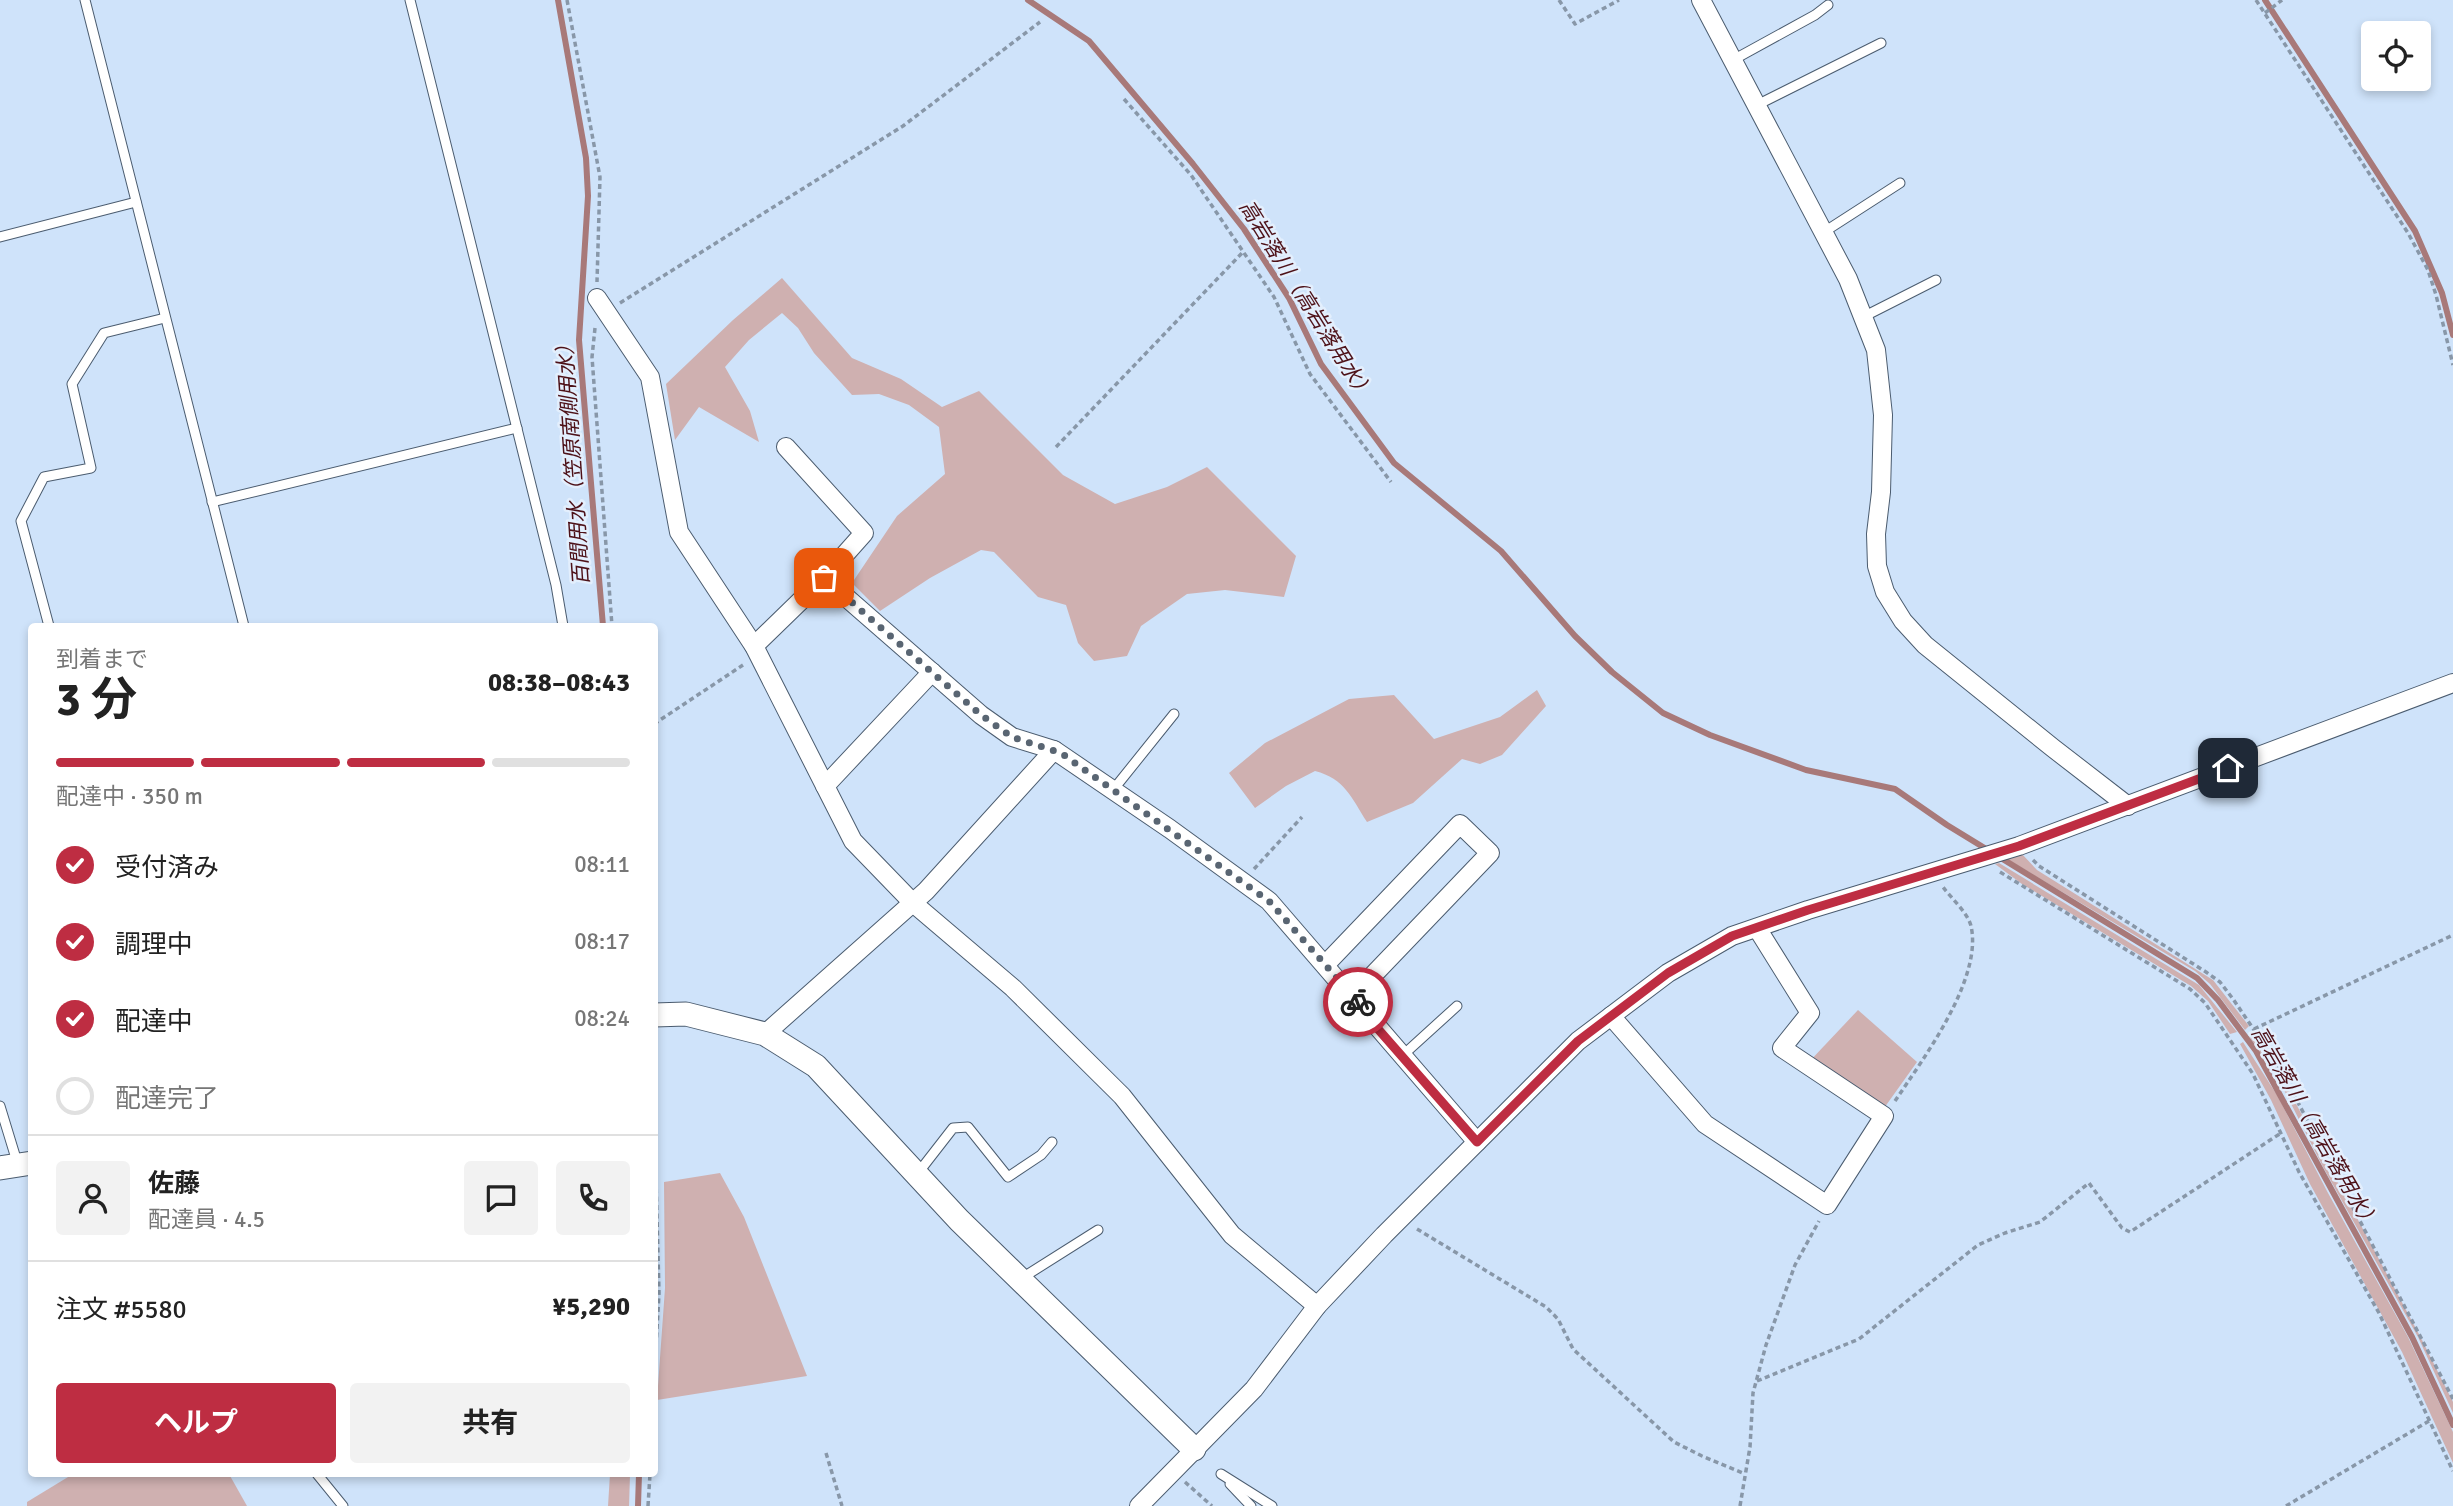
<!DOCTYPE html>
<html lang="ja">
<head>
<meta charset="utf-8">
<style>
	:root { --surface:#fff; --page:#f2f2f2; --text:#222; --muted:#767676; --line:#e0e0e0; --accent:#be2d42 }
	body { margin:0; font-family:Signika,"Noto Sans JP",sans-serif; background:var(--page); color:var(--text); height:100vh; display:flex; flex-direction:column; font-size:26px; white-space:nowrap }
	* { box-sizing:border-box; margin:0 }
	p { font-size:23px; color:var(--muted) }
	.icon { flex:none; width:38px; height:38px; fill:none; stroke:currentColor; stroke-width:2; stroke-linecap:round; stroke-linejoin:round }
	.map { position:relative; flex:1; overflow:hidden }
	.drawer { position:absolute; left:28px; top:623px; width:630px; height:854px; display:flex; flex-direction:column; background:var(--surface); border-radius:7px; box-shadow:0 4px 10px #0003 }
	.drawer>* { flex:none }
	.controls { position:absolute; left:2361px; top:21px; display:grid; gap:14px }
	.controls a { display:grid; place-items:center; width:70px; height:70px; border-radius:7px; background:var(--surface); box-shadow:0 4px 10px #0003; font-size:35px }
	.pin { position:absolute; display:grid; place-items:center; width:60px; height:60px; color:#fff; margin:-30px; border-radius:14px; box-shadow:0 4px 10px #0006 }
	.courier { position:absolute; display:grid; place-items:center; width:70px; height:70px; margin:-35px; border:5px solid #be2d42; border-radius:50%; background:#fff; color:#222; box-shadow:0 2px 9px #0007 }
	.headline em { font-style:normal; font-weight:700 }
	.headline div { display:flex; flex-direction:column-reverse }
	.headline { display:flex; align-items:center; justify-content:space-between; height:119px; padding:0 28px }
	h1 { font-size:46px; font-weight:700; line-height:52px }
	.bar { display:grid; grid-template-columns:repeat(4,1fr); gap:10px 7px; align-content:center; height:84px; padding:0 28px }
	.bar i { height:9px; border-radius:5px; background:var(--line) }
	.bar .on { background:var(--accent) }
	.bar p { grid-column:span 4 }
	.line { display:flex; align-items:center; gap:18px; padding:0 28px; border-top:2px solid var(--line) }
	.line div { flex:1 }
	.round { display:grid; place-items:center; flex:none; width:74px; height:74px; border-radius:7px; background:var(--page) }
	ol { padding:0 28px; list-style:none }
	li { display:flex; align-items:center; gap:21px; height:77px }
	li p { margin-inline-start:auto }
	li .icon { padding:7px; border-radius:50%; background:var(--accent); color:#fff; stroke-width:4 }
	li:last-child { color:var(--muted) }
	li i { width:38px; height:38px; border:4px solid var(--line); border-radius:50% }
	.cta { display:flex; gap:14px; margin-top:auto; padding:14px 28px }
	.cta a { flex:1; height:80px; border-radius:7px; background:var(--accent); color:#fff; font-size:28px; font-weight:700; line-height:80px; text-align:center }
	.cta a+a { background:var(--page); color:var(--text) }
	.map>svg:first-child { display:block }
</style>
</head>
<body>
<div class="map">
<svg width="2453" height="1506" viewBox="0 0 2453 1506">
	<rect width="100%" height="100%" fill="#cfe3fa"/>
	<g fill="#cfb0b0">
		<path d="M782 278 852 358 901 379 942 407 979 391 1063 475 1115 504 1167 487 1207 467 1296 556 1284 597 1225 590 1187 594 1141 626 1127 656 1094 661 1078 643 1066 605 1038 597 994 552 981 550 930 578 880 611 852 583 897 516 945 474 939 427 909 405 879 394 852 395 814 353 798 328 782 313 749 340 725 367 750 411 759 442 699 407 675 440 666 384 733 320Z"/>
		<path d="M1537 690 1546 706 1502 755 1480 764 1462 759 1413 803 1367 822C1351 797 1345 779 1315 771L1286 786 1255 808 1229 773 1265 743 1349 699 1394 695 1434 739 1500 717Z"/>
		<path d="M2022 854 2037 870 2213 980 2249 1026 2245 1030 2210 984 2195 971 2007 859Z"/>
		<path d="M1999 863 2199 985 2237 1032 2230 1034 2208 1001 2191 986 2022 884 1995 864Z"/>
		<path d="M1858 1010 1917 1062 1882 1111 1808 1063Z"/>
		<path d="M2254 1033 2277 1068 2421 1338 2453 1402V1413L2418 1337 2323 1167 2279 1080 2249 1036Z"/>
		<path d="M2243 1042 2277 1095 2328 1193 2408 1337 2453 1432V1463L2402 1352 2310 1184 2271 1100 2240 1044Z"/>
		<path d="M720 1173 744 1217 807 1376 657 1400 665 1288 664 1182Z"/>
		<path d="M73 1474H229L247 1506H27V1502Z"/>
		<path d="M610 1474H630L629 1506H608Z"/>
	</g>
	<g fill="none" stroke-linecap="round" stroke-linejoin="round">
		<g stroke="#a87979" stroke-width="6">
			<path d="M558 0 586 158 588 196 579 340 603 626"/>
			<path d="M1028 0 1089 41 1193 164 1244 229 1289 298 1321 364 1394 463 1501 551 1575 636 1612 672 1663 713 1710 735 1806 770 1895 789 1947 825 2197 978 2218 1000 2256 1051 2412 1337 2453 1425"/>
			<path d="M2265 0 2415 231 2442 293 2453 335"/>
			<path d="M638 1506 639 1474"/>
		</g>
		<g stroke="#4b5c6f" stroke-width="11">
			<g id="service">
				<path d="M85 0 244 626"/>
				<path d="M410 0 556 585 563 626"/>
				<path d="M1733 60 1815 15 1828 5"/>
				<path d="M1757 105 1881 43"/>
				<path d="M1824 232 1900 183"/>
				<path d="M0 237 136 202"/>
				<path d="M1863 317 1936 280"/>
				<path d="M212 502 517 428"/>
				<path d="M49 626 21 521 44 477 91 468 72 384 104 333 165 318"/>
				<path d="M1113 790 1174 714"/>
				<path d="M1402 1056 1457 1006"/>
				<path d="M0 1106 18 1165"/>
				<path d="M918 1173 953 1128 968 1127 1008 1177 1041 1155 1052 1142"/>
				<path d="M1022 1278 1098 1230"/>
				<path d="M317 1474 343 1506"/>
				<path d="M1221 1474 1272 1506"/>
				<path d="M1230 1484 1251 1506"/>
			</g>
		</g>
		<g stroke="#4b5c6f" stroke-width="20">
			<g id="minor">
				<path d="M1701 0 1848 279 1876 350 1883 415 1881 492 1876 534 1877 566 1885 592 1903 621 1925 645 2053 748 2128 806"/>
				<path d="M597 298 650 377 679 532 754 646 853 841 913 903 1013 988 1122 1096 1232 1235 1317 1306"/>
				<path d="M824 578 981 715 1012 737 1054 750"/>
				<path d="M754 646 824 578 864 533 786 447"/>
				<path d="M825 786 932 672"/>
				<path d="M1325 965 1460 824 1490 853 1353 996"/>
				<path d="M1611 1016 1705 1124 1827 1205 1884 1116 1782 1048 1810 1013 1757 928"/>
				<path d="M765 1034 926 891 1054 750 1170 829 1269 901 1477 1142"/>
				<path d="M1139 1506 1254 1389 1317 1306 1384 1235 1578 1041 1668 973 1732 936 1808 910 2019 846 2453 683"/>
			</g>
		</g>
		<g stroke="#4b5c6f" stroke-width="25">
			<g id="tertiary">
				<path d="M654 1015 686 1014 765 1034 816 1066 959 1220 1194 1449"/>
				<path d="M0 1168 32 1163"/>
			</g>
		</g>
		<g stroke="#8897a8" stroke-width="3.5" stroke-dasharray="5 3.5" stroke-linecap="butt">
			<path d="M567 0 600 177 597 282"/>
			<path d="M1559 0 1575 24 1619 0"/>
			<path d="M2256 0 2408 233 2428 270 2436 295 2453 365"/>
			<path d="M2265 13 2282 0"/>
			<path d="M1124 99 1191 175 1274 297 1310 374 1391 482"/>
			<path d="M620 303 903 126 1040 22"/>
			<path d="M595 328 592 357 612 626"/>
			<path d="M1056 447 1243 252"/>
			<path d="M654 724 743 665"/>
			<path d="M2033 860 2039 866 2206 972 2220 982 2233 999 2280 1068 2453 1399"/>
			<path d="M1254 869 1302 817"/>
			<path d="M2000 872 2190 989 2205 1003 2253 1074 2299 1172 2379 1313 2453 1471"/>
			<path d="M2254 1029 2453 935"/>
			<path d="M1895 1101C1923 1059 1983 979 1971 926 1968 913 1951 898 1943 887"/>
			<path d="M654 1103 659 1293 654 1382"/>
			<path d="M1417 1229 1546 1307 1558 1319 1573 1349 1674 1442 1702 1456 1745 1474"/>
			<path d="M1757 1381 1859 1339 1978 1245 2005 1233 2040 1222 2089 1183 2122 1228 2130 1232 2281 1133"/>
			<path d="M826 1453 842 1506"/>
			<path d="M1185 1482 1212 1506"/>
			<path d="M648 1506 650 1474"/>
			<path d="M1740 1506 1750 1447 1753 1393 1766 1345 1795 1265 1819 1221"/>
			<path d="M2286 1506 2429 1421"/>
		</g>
		<use href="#service" stroke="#fff" stroke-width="9"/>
		<use href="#minor" stroke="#fff" stroke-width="18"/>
		<use href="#tertiary" stroke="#fff" stroke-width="23"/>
	</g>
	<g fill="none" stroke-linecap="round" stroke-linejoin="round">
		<path stroke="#596572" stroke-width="7" stroke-dasharray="0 12.6" d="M824 578 981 715 1012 737 1061 753 1269 901 1358 1002"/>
		<path stroke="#be2d42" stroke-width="9" d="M1358 1002 1378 1029 1477 1142 1578 1041 1668 973 1732 936 1808 910 2019 846 2228 768"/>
	</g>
	<g text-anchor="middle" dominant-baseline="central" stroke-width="5" stroke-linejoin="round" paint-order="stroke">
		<g font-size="21" font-style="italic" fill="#4d1118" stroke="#e3effd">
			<text transform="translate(1306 300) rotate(58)">高岩落川（高岩落用水）</text>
			<text transform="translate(573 460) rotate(-94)">百間用水（笠原南側用水）</text>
			<text transform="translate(2315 1128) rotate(60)">高岩落川（高岩落用水）</text>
		</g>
	</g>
</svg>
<div class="controls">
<a><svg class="icon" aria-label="locate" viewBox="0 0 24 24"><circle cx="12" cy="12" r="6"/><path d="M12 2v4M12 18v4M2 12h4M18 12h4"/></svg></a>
</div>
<div class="pin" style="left:824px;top:578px;background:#ea580c"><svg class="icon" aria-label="bag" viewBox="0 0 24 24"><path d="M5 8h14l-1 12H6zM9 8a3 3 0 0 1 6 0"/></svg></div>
<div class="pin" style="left:2228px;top:768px;background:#1f2937"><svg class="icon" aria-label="home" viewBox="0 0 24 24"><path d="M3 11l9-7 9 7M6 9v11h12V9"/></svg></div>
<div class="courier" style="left:1358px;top:1002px"><svg class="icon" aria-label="bike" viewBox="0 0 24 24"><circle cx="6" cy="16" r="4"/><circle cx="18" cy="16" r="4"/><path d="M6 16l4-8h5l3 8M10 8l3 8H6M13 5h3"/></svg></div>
<section class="drawer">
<div class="headline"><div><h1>3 分</h1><p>到着まで</p></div><em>08:38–08:43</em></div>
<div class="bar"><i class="on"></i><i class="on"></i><i class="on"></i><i></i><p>配達中 · 350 m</p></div>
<ol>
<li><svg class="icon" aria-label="check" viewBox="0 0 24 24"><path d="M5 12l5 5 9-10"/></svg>受付済み<p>08:11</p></li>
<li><svg class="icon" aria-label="check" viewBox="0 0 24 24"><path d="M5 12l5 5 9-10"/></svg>調理中<p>08:17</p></li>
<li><svg class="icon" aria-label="check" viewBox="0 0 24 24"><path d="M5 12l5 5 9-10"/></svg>配達中<p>08:24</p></li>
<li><i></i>配達完了</li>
</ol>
<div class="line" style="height:126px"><a class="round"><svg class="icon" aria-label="person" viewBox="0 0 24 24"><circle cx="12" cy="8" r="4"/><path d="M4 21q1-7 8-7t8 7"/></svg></a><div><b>佐藤</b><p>配達員 · 4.5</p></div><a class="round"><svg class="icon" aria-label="chat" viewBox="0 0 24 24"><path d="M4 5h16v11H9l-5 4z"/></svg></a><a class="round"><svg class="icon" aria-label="phone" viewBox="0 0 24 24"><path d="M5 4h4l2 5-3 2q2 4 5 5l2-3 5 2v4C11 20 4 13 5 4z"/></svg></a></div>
<div class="line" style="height:91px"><div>注文 #5580</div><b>¥5,290</b></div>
<div class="cta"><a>ヘルプ</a><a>共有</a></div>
</section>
</div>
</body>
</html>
